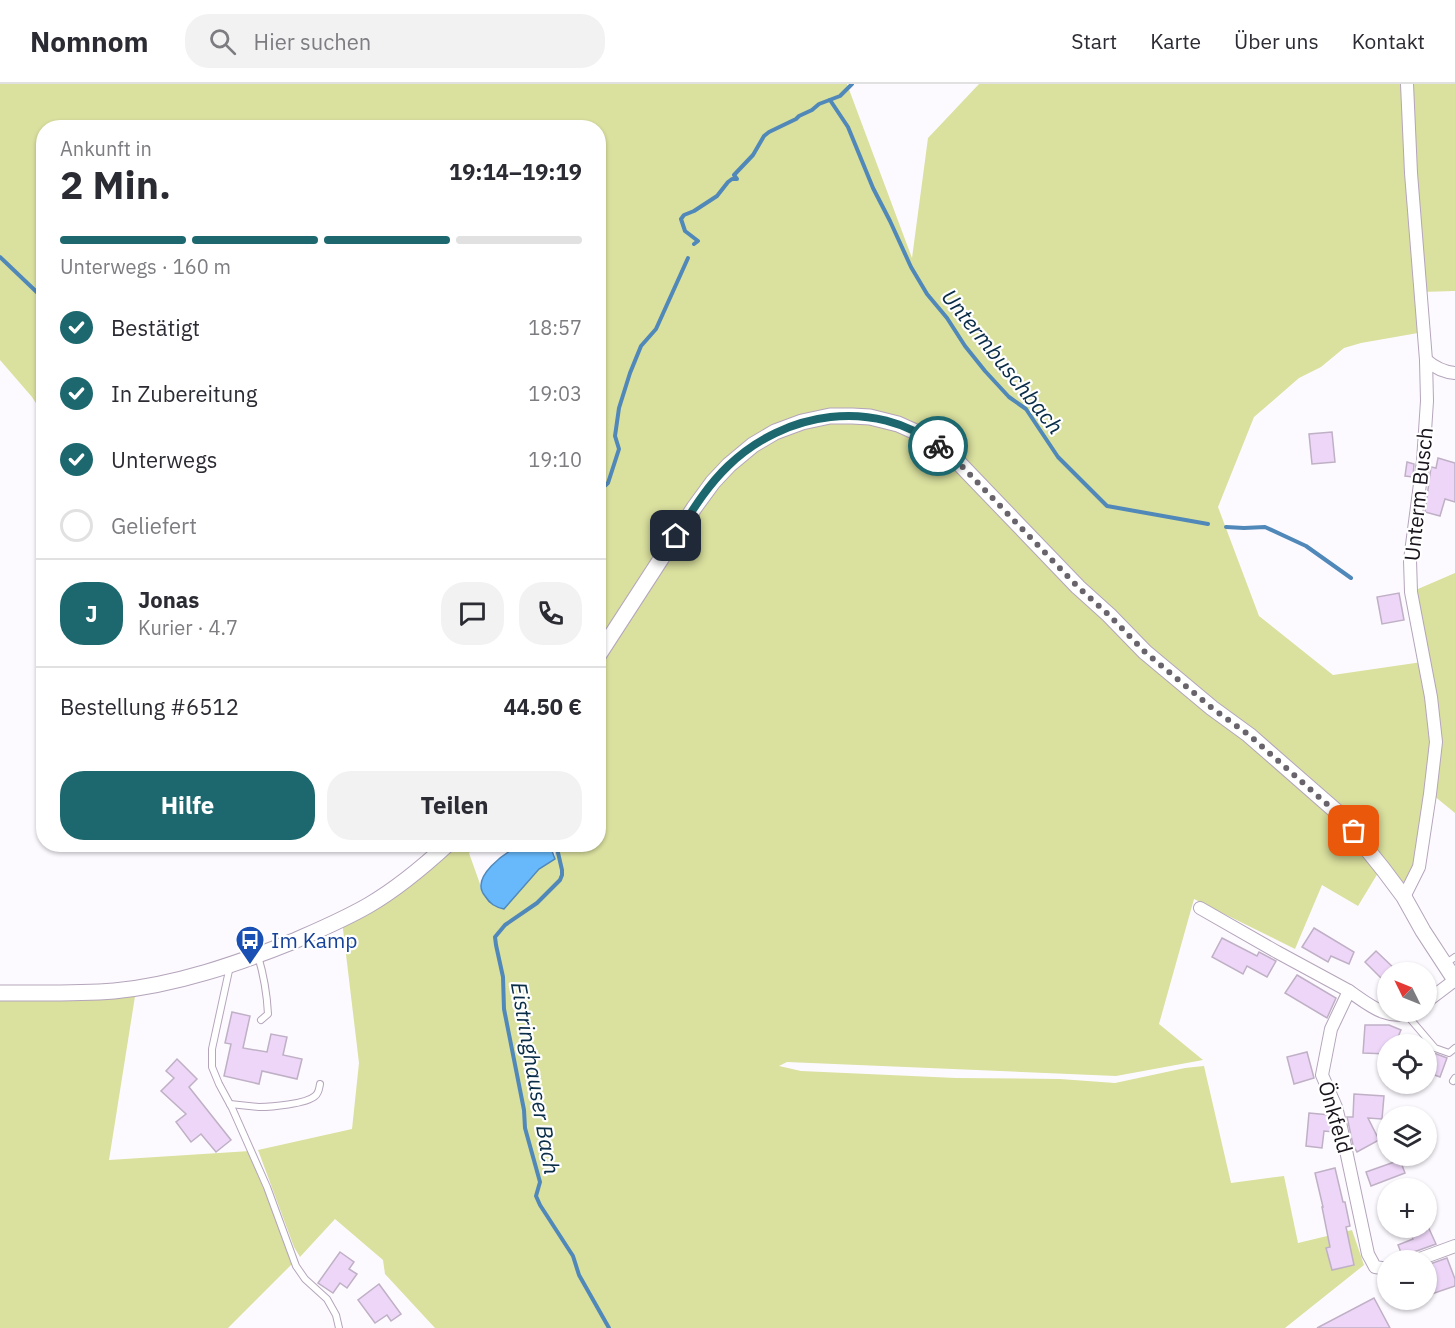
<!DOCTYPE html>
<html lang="de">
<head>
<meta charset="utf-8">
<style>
	:root { --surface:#fff; --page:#f2f2f3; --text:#2b2b33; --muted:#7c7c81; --line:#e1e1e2; --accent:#1c686e }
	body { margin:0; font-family:"IBM Plex Sans",sans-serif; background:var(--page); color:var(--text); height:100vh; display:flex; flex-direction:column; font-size:22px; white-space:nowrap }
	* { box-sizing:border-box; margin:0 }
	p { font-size:20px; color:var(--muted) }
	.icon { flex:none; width:33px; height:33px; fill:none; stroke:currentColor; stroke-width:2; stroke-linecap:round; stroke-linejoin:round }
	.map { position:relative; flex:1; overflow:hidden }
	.details { position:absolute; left:36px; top:36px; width:570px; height:732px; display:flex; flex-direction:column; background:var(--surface); border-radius:24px; box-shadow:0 2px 4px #0004 }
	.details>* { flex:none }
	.needle { width:39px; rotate:313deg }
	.buttons { position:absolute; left:1377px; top:878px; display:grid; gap:12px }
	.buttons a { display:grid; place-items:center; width:60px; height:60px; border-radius:50%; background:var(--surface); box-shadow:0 2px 4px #0004; font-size:30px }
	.pin { position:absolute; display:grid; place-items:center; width:51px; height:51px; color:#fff; margin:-26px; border-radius:12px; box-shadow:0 3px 9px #0006 }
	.courier { position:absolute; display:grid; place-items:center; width:60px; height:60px; margin:-30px; border:4px solid #1c686e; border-radius:50%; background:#fff; color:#222; box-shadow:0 2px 8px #0007 }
	.summary em { font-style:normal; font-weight:700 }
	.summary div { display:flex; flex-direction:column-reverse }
	.summary { display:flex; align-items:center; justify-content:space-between; height:102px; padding:0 24px }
	h1 { font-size:39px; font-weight:700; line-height:45px }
	.bar { display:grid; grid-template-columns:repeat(4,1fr); gap:9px 6px; align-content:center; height:72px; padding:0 24px }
	.bar i { height:8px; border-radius:4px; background:var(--line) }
	.bar .current { background:var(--accent) }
	.bar p { grid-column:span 4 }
	.line { display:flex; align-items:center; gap:15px; padding:0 24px; border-top:2px solid var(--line) }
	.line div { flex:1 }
	.round { display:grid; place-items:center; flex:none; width:63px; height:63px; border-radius:24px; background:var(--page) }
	ol { padding:0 24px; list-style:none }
	li { display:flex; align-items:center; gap:18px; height:66px }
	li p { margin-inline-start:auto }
	li .icon { padding:6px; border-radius:50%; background:var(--accent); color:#fff; stroke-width:4 }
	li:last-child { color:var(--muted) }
	li i { width:33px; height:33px; border:3px solid var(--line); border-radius:50% }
	.primary-button { display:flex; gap:12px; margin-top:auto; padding:12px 24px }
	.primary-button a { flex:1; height:69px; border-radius:24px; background:var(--accent); color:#fff; font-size:24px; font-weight:700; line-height:69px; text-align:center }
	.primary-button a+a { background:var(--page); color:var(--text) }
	header { display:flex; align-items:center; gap:36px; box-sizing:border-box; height:84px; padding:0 30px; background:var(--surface); border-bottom:2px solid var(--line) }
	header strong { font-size:28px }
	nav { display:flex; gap:33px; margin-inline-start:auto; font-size:21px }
	.search { width:420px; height:54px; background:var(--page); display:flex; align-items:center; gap:15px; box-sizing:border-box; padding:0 21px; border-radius:24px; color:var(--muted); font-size:22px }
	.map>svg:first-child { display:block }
</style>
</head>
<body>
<header>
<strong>Nomnom</strong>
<div class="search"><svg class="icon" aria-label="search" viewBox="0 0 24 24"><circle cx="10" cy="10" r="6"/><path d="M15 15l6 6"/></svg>Hier suchen</div>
<nav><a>Start</a><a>Karte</a><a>Über uns</a><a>Kontakt</a></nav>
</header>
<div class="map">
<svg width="1455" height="1244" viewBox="0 0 1455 1244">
	<rect width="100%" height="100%" fill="#fdfaff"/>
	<g fill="#dae09e" fill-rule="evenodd">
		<path d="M0 0H847L912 174 928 54 979 0H1403L1411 153 1418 249 1361 259 1344 264 1321 283 1299 294 1254 333 1218 423 1259 532 1333 591 1422 578 1428 615 1432 660 1416 780 1405 808C1344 715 1255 657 1172 586 1143 561 1115 532 1088 505 1050 467 1011 432 975 393 966 383 960 370 952 359L946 368 987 407 1078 503 1109 531 1107 534 1167 593 1210 628 1247 654 1335 731 1381 784 1358 822 1322 801 1295 865 1194 815 1159 940 1203 976 1116 992 787 978 779 982 801 987 956 994 1060 995 1115 999 1185 984 1204 982 1231 1099 1284 1092 1298 1159 1352 1146 1364 1181 1285 1244H435L385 1190 383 1176 335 1135 300 1173 294 1163 258 1066 352 1045 359 979 342 837C372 819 402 801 429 778L426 761H478L469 769 480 800 481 807 494 822 504 825 539 785 555 775V761L598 760V44H44L43 330 32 313 0 276ZM799 333 802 338 775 348 753 361 729 381 713 398 711 391C738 365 764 345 799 333Z"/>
		<path d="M1407 0H1455V207L1420 208Z"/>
		<path d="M1455 489V729L1433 711 1439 651 1411 508Z"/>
		<path d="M136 906 109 1076 250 1067 287 1166 294 1178 228 1244H0V913Z"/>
	</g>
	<path fill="#67b9fc" stroke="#5088b9" stroke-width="1.5" d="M521 761H545L552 767 555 775 539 785 504 825C495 823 490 820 485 812 469 793 506 768 521 761Z"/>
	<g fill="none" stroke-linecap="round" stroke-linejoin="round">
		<g stroke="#5088b9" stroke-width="4">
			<path d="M830 16 848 43 873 104 890 137 911 183 927 210 947 234 965 262 985 287 1009 313 1026 325 1058 373 1107 422 1208 440"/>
			<path d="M694 160 698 157 685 147 681 135 684 131 694 127 717 112 728 98 732 95H737L734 91 753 71 764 52 769 48 796 35 799 32 812 26 819 20 840 12 852 0"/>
			<path d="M0 173 44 215"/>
			<path d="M598 408 608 399 619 365 615 352 619 324 630 289 641 262 656 245 688 174"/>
			<path d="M1226 443 1244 444 1265 443 1306 462 1351 494"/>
			<path d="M556 760 562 786V791L560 796 537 819 505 841 495 853 496 861 503 893 504 925 524 1026 525 1044 540 1098 536 1112 540 1121 573 1172 579 1191 609 1244"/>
		</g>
	</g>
	<g fill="#edd6f7" stroke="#bfb0c6" stroke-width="1.5">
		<path d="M1332 348 1335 378 1312 380 1309 350Z"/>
		<path d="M1438 374 1455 379V418L1445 415 1440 432 1425 428 1431 383 1436 384Z"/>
		<path d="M1407 378 1414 380 1413 393 1405 392Z"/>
		<path d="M1399 509 1404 536 1382 540 1377 513Z"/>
		<path d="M1314 844 1354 868 1349 880 1331 872 1328 878 1302 863Z"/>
		<path d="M1222 854 1257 872 1259 868 1276 877 1267 893 1247 882 1243 890 1212 873Z"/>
		<path d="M1376 867 1398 888H1388V901L1365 878Z"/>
		<path d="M1297 891 1336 914 1327 934 1285 909Z"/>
		<path d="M232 928 250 932 243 964 267 968 271 950 287 953 283 971 302 975 297 995 262 987 259 1000 224 992 231 960 225 959Z"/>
		<path d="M1365 941H1389L1401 946 1395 960H1388V970L1363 969Z"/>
		<path d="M1426 966 1447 974 1440 993 1426 988Z"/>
		<path d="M1307 968 1314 994 1294 1000 1287 973Z"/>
		<path d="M177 975 197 995 189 1003 231 1056 216 1068 201 1050 191 1058 176 1038 186 1030 161 1007 174 994 166 987Z"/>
		<path d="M1354 1010 1384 1012 1382 1035 1368 1034 1379 1056 1357 1068 1353 1061 1347 1033H1353Z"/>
		<path d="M1309 1029 1330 1031 1334 1048 1324 1047 1322 1064 1306 1062Z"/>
		<path d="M1400 1076 1405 1089 1371 1102 1366 1088Z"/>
		<path d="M1335 1084 1343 1118H1345L1350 1142 1346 1143 1354 1181 1332 1186 1326 1164 1330 1163 1322 1123H1323L1315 1089Z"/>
		<path d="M1426 1138 1436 1160 1414 1168 1409 1174 1404 1176 1398 1161 1413 1155 1408 1143H1425L1426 1147Z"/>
		<path d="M340 1168 354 1178 349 1185 357 1190 347 1204 340 1199 333 1209 318 1199Z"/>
		<path d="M1447 1174 1455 1195V1202L1426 1212V1191L1434 1189 1430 1180Z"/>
		<path d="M379 1200 401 1230 391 1237 387 1231 375 1239 358 1216Z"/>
		<path d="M1374 1214 1390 1244H1317Z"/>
	</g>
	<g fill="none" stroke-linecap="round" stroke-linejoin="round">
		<g stroke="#b4a5bb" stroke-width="8">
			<g id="service">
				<path d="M258 872C264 892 267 910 268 930L261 936"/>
				<path d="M1445 880 1455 873"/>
				<path d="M230 882 212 965V983L219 1000 232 1024 267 1103 296 1182 305 1195 327 1215 336 1231 339 1244"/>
				<path d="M1406 930 1435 964 1449 969 1455 964"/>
				<path d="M1453 997 1455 994"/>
				<path d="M230 1020C240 1021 250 1022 259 1023 271 1023 306 1020 315 1012 319 1009 319 1005 320 1000"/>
			</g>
		</g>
		<g stroke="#b4a5bb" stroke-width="14">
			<g id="minor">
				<path d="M1426 276C1435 284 1443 288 1455 289"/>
				<path d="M1404 813 1419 783 1430 710 1436 658 1431 613 1411 508 1410 476 1423 377 1427 317 1426 276 1411 89 1407 0"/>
				<path d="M1200 824 1277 868 1349 907"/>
				<path d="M1426 918 1455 896"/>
				<path d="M1417 1176 1455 1162"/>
				<path d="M1388 1185 1375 1183 1368 1170 1341 1043 1336 1023 1322 991 1331 945 1349 907C1368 920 1389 939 1413 927"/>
			</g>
		</g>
		<g stroke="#b4a5bb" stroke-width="17">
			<g id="tertiary">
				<path d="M598 572 694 424 713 398 729 381 753 361 775 348 802 338 830 332H852L870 333 898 340 927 353 956 376 1078 503 1109 531 1145 568 1212 624 1249 651 1337 728 1383 785 1404 813 1423 847 1455 896"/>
				<path d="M0 909C38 909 76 910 114 907 176 901 237 880 294 857 319 846 345 835 369 821 398 804 423 783 448 760"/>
			</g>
		</g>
		<use href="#service" stroke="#fff" stroke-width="6"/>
		<use href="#minor" stroke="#fff" stroke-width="12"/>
		<use href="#tertiary" stroke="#fff" stroke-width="15"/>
	</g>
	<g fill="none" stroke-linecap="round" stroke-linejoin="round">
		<path stroke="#69646b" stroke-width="6" stroke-dasharray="0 10.8" d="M938 362 956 376 1078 503 1109 531 1145 568 1212 624 1249 651 1337 729 1354 747"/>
		<path stroke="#1c686e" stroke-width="8" d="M676 452C692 427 707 402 728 382 785 327 874 313 938 362"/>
	</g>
	<defs>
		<g id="bus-pin" transform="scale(1.5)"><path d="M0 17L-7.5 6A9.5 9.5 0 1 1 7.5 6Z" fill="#1a4fb4" stroke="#fff"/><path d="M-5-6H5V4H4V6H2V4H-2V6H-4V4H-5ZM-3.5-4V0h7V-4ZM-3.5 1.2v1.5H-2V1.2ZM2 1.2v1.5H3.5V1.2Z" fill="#fff"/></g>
	</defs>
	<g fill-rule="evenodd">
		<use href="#bus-pin" x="250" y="856"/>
	</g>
	<g text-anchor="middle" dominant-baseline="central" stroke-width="4.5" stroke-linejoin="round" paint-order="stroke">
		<g font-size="21" fill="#19141c" stroke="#fff">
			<text transform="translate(1418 410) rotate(-84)">Unterm Busch</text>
			<text transform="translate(1336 1033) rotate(74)">Önkfeld</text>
		</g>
		<g font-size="21" fill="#164399" stroke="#fff" text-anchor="start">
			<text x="271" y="856">Im Kamp</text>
		</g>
		<g font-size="22" font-style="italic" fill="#092c47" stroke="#fff">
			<text transform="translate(1003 277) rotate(51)">Untermbuschbach</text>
			<text transform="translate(536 994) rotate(80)">Eistringhauser Bach</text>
		</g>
	</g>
</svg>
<div class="buttons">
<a><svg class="needle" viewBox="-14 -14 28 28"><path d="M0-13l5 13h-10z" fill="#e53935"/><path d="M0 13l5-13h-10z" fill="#7c7c81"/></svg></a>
<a><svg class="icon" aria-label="locate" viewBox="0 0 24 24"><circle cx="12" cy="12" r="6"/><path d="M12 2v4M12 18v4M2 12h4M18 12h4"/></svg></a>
<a><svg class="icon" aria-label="layers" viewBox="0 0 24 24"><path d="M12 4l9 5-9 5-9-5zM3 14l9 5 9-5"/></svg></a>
<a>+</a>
<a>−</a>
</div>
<div class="pin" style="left:1354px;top:747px;background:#ea580c"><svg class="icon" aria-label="bag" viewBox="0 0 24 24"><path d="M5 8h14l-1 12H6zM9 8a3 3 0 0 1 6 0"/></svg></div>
<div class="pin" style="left:676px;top:452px;background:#1f2937"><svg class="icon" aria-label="home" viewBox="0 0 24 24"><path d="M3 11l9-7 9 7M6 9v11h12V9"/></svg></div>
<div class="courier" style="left:938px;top:362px"><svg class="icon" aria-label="bike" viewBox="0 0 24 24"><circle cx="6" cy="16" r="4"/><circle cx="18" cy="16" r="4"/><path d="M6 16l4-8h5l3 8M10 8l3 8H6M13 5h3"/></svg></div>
<section class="details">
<div class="summary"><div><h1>2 Min.</h1><p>Ankunft in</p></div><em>19:14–19:19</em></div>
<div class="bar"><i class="current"></i><i class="current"></i><i class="current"></i><i></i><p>Unterwegs · 160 m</p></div>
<ol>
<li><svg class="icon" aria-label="check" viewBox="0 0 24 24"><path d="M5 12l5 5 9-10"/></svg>Bestätigt<p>18:57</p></li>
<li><svg class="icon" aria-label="check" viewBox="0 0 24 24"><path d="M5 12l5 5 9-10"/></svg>In Zubereitung<p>19:03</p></li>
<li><svg class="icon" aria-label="check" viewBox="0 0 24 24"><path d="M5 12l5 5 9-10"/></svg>Unterwegs<p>19:10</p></li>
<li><i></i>Geliefert</li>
</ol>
<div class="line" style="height:108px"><b class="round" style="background:var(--accent);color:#fff">J</b><div><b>Jonas</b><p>Kurier · 4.7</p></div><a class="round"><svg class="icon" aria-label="chat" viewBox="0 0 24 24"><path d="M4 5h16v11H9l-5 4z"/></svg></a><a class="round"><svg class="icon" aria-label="phone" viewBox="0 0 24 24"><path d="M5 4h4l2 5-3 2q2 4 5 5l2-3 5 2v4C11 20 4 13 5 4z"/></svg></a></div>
<div class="line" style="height:78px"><div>Bestellung #6512</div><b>44.50 €</b></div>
<div class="primary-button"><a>Hilfe</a><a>Teilen</a></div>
</section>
</div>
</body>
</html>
